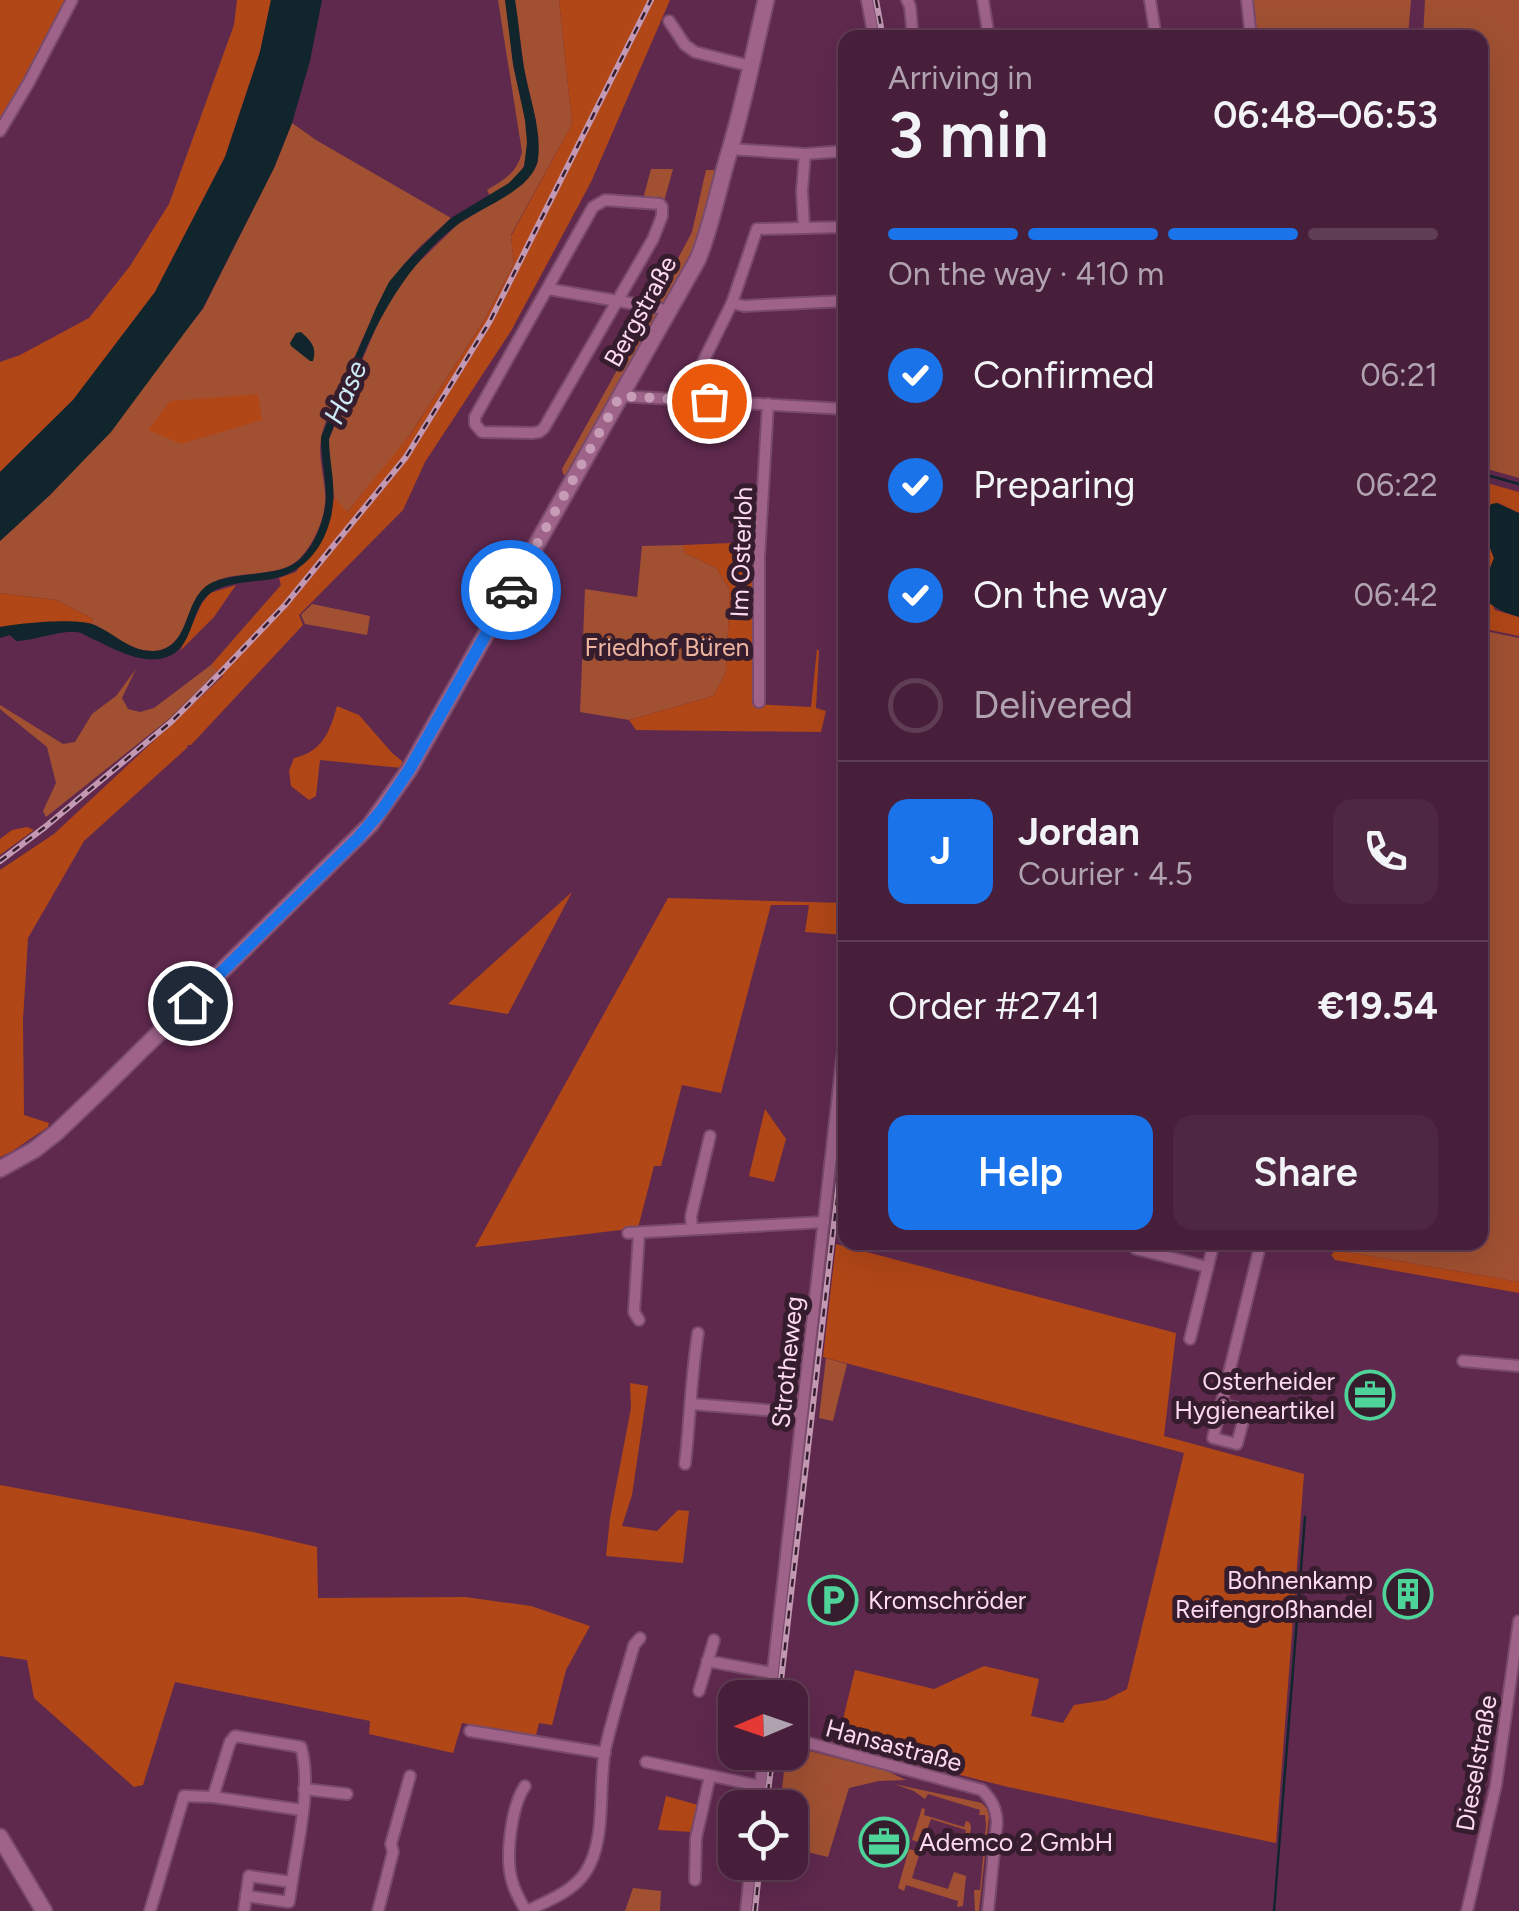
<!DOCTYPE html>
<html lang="en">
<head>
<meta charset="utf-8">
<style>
	:root { --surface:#471f3a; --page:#4e2742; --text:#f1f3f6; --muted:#b0a2af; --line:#5f3d54; --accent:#1a73e8 }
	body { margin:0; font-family:Figtree,sans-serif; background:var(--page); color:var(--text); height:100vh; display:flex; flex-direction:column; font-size:38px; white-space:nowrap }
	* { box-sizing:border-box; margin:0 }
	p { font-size:32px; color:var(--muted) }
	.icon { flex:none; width:55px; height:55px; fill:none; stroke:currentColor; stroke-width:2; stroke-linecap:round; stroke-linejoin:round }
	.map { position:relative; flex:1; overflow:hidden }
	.drawer { position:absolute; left:838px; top:30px; width:650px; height:1220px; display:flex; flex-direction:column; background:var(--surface); border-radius:20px; box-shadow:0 10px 40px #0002,0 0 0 2px var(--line) }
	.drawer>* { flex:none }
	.needle { width:65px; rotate:268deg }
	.fabs { position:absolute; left:718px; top:1680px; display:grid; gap:20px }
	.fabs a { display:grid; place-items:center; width:90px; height:90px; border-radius:20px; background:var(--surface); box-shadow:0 10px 40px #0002,0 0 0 2px var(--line); font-size:50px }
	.pin { position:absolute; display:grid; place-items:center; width:85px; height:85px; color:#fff; margin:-42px; border:5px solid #fff; border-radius:50%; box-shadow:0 2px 10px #0007 }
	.courier { position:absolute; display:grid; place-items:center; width:100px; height:100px; margin:-50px; border:8px solid #1a73e8; border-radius:50%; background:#fff; color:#222; box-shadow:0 2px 12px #0007 }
	.headline em { font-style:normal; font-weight:600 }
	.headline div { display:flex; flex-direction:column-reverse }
	.headline { display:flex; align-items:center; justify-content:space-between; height:170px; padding:0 50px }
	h1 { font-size:65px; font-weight:600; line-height:75px }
	.bar { display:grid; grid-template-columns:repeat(4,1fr); gap:15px 10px; align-content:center; height:120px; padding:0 50px }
	.bar i { height:12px; border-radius:8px; background:var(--line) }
	.bar .on { background:var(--accent) }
	.bar p { grid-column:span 4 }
	.line { display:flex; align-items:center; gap:25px; padding:0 50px; border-top:2px solid var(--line) }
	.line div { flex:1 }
	.round { display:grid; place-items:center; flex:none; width:105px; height:105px; border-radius:20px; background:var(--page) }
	ol { padding:0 50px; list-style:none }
	li { display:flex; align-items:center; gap:30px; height:110px }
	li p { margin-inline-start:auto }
	li .icon { padding:10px; border-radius:50%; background:var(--accent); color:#fff; stroke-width:4 }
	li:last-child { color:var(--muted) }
	li i { width:55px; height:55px; border:5px solid var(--line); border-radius:50% }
	.action { display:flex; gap:20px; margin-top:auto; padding:20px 50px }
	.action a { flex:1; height:115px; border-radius:20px; background:var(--accent); color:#fff; font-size:40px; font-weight:600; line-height:115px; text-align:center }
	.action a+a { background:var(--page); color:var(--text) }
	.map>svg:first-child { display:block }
</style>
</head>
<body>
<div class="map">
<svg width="1519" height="1911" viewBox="0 0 1519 1911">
	<rect width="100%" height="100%" fill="#5f294e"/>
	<g fill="#a15132">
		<path d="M498 0H505C509 21 510 42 513 63 517 91 535 137 524 165 519 180 502 187 490 196L487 190C505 179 517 173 522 152Z"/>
		<path d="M515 0H559L572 124 511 235 514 264 483 322 401 448 346 513 334 497 329 456V439L383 311 397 287 413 268 457 225 523 184 538 162 536 121 524 68Z"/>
		<path d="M1253 0H1411L1408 37H1257Z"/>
		<path d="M1425 0H1519V478L1480 467V38L1423 37Z"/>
		<path d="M292 123 316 140 451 218C435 233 416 248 403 266 377 302 361 342 344 382 336 400 324 420 321 439 318 457 324 475 325 493 327 514 316 540 302 556 278 584 228 564 203 590 192 601 189 617 182 631 160 672 119 640 91 624L93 619 56 600 0 593V541L51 494 203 309 274 168Z"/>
		<path d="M651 169H673L664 201 643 199Z"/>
		<path d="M706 170H721L694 258 665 302H655L692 232Z"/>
		<path d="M650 311 656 312 659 316 570 477 563 474 562 469Z"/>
		<path d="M683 545 685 553 716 568 730 590 726 672 713 696 629 720 580 712 585 589 637 597 642 546Z"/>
		<path d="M312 604 370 616 367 635 305 624 301 615Z"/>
		<path d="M1480 630 1519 638V1282L1336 1250V1243L1480 1242Z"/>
		<path d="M211 665 218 671 169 719 46 817 43 811 56 783 47 747 0 709V705L63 744 75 742 92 714 116 696 136 669 122 698 128 709 140 712 154 708Z"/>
		<path d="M826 1358 847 1364 833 1421 819 1418Z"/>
		<path d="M790 1746 887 1771 906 1780 879 1781 849 1788 828 1857 790 1848V1808L780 1807 786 1753 790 1752Z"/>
		<path d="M894 1784 982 1803 987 1809 989 1817 979 1911H975L974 1890H980L986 1826 985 1815H979L980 1810 928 1794 925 1799 914 1791Z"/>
		<path d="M922 1808 925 1809 924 1815 964 1827 966 1821 969 1822 971 1826 969 1848 961 1846 966 1830 931 1819 922 1843 912 1840Z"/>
		<path d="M909 1849 920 1852 912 1878 948 1889 954 1872 966 1876 963 1906 957 1907 958 1901 906 1885 904 1891 898 1888Z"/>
		<path d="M633 1888 661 1891 660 1911H625Z"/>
	</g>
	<g fill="#b14717">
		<path d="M0 0H72L0 131Z"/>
		<path d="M237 0H271L260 52 225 157 155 292 73 400 0 472V362L20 355 89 318 130 266 169 204 234 25Z"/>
		<path d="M559 0H670L591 182 511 331 425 462 403 510 299 615 303 625 191 745H187L188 747 84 841 28 938 23 1020 24 1115 49 1123 48 1127 11 1152 0 1157V870L54 834 223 676 211 665 281 585 279 578 296 572 331 518 334 497 347 512 409 436 483 322 514 264 511 236 572 124Z"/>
		<path d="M258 394 262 420 181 444 148 430 170 401Z"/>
		<path d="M1480 481 1519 492V513L1498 503 1483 519V531L1494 558 1484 583 1495 610 1519 617V636L1480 628Z"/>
		<path d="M755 542 752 704 811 707 817 649 819 651 816 708 826 711 821 732 636 730 629 720 713 696 726 672 730 590 716 568 685 553 683 545Z"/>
		<path d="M236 585 214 617 180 651 202 603 210 593Z"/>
		<path d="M0 593 56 600 93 619 91 624 53 622 0 627Z"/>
		<path d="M337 706 359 715 392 753 402 761V768L320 760 316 796 309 800 291 786 289 771 294 758C322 752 330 732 337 706Z"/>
		<path d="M27 827 34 830 0 855V839L12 830Z"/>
		<path d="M572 892 508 1014 448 1004Z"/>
		<path d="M668 898 845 903V935L805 932 809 905H771L721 1093 682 1085 661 1166H654L638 1228 475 1247Z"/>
		<path d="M765 1109 786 1139 774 1182 749 1176Z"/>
		<path d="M836 1244 1176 1333 1164 1436 1304 1474 1276 1843 1008 1787 837 1744 855 1670 934 1689 984 1666 1039 1679 1031 1716 1063 1723 1074 1705 1106 1700 1127 1689 1184 1453 823 1357Z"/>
		<path d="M1336 1250 1519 1282V1293L1335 1260 1331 1255Z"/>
		<path d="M630 1383 648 1386 632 1495 622 1526 657 1531 678 1510 689 1511 683 1563 606 1556 610 1518 631 1408Z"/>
		<path d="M0 1485 253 1532 317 1547 318 1598 465 1597 531 1606 590 1626 566 1670 552 1725 539 1723 536 1735 462 1723 453 1753 369 1734 370 1721 175 1682 143 1785 134 1787 34 1698 27 1660 0 1656Z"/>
		<path d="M666 1796 698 1805 693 1832 658 1830Z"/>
	</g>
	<g fill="#10252c">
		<path d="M271 0H322L310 61 292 123 274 168 203 308 111 432 51 494 0 541V472L73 400 155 292 225 157 260 52Z"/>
		<path d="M505 0H515C519 23 520 46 524 68 529 98 542 129 538 159 534 190 479 208 457 225 388 278 360 361 329 439 329 460 335 480 333 501 331 538 309 572 272 579 254 582 227 582 212 592 188 608 196 650 164 658 138 664 113 648 91 638 86 636 82 632 76 632 59 630 35 641 16 641L10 635 0 638V627C20 623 73 618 92 624 114 632 129 652 154 651 189 649 183 607 204 588 216 577 239 576 255 574 266 572 281 571 292 565 312 554 325 520 326 498 326 478 321 458 321 437L376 308 389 282 405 263 451 218 509 183 524 167 527 143 525 120 513 64Z"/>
		<path d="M301 332C311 341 317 347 313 361H310L291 346 290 343 296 333Z"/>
		<path d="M1497 503 1519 513V617C1478 604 1479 595 1494 558 1485 534 1479 528 1491 504Z"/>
	</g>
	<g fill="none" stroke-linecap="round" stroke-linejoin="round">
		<g stroke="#10252c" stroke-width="2.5">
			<path d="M1480 473 1519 484"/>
			<path d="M1274 1911 1305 1517"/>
		</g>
		<g stroke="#7a4a6b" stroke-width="14">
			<g id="street">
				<path d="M867 0 874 38"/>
				<path d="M907 0 910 6 913 38"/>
				<path d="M983 0 989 38"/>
				<path d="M1150 0 1156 38"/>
				<path d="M1247 0 1251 38"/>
				<path d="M669 21 685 45 695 52 750 66"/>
				<path d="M0 131 29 82 72 0"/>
				<path d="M730 149 805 154 845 151"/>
				<path d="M605 200 660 204 662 207V216L653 239 544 428 539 432 532 433 482 432 475 424V417L593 207Z"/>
				<path d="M804 227 802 191 805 154"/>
				<path d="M548 289 659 308 668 312"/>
				<path d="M732 303 744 306 845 301"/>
				<path d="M620 396 845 409"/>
				<path d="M689 400V390L732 303 757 229 845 227"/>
				<path d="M759 702V557L768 404"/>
				<path d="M692 1229 691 1216 710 1136"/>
				<path d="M628 1233 824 1222"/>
				<path d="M1129 1242 1136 1249 1208 1267"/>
				<path d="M639 1320 634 1312 639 1233"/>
				<path d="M1190 1339 1214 1242"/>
				<path d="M1463 1361 1519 1366"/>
				<path d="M692 1404 802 1413"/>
				<path d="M1221 1404 1246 1410 1237 1444 1213 1438 1261 1242"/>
				<path d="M685 1464C690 1420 691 1376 698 1333"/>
				<path d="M707 1661 773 1673"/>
				<path d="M699 1691 714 1640"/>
				<path d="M770 1698 845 1032"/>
				<path d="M470 1731 605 1753"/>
				<path d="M790 1738 982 1790C992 1800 996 1808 997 1822L988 1911"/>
				<path d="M646 1762 760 1786"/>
				<path d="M525 1786C511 1807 505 1857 512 1881 515 1892 520 1901 526 1911"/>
				<path d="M304 1789 347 1794"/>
				<path d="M213 1797 230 1742 235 1736 301 1747C312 1786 298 1841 292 1882L249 1876 244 1911"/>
				<path d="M758 1808 764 1752"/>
				<path d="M695 1880 696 1838 710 1776"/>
				<path d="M246 1896 289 1902 292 1882"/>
				<path d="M150 1911 184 1796 213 1797 302 1810"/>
				<path d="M378 1911 393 1852 391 1844 410 1776"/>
				<path d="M527 1911C547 1901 572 1892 585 1873 607 1841 598 1788 605 1750 613 1715 624 1680 634 1645L640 1638"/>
				<path d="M746 1911 751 1862"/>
				<path d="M1467 1911 1496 1785 1519 1621"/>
			</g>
		</g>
		<g stroke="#7a4a6b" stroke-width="19">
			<g id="secondary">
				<path d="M0 1169 34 1150 56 1133 102 1089 370 825 409 770 698 259C712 224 718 189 729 153 744 103 754 51 766 0"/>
				<path d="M0 1837 44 1911"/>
			</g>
		</g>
		<use href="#street" stroke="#9f638a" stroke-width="10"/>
		<use href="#secondary" stroke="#9f638a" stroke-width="15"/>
		<g stroke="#c298b3" stroke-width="6">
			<g id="rail">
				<path d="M876 0 883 38"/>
				<path d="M0 861 45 827 171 722 220 673 285 605 406 457 490 321 651 0"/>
				<path d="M779 1698 845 1129"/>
				<path d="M766 1808 773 1752"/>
				<path d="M755 1911 760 1862"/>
			</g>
		</g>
		<use href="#rail" stroke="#361d2d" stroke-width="2.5" stroke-dasharray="8" stroke-linecap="butt"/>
	</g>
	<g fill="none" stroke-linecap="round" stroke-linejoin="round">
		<path stroke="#c69cb7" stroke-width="10" stroke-dasharray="0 18" d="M511 590 620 396 709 401"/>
		<path stroke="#1a73e8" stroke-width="12" d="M190 1003 358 838 382 810 409 770 511 590"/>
	</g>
	<defs>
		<g id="office-ring" transform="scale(2.5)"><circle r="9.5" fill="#361d2d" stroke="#4ed399" stroke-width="1.5"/><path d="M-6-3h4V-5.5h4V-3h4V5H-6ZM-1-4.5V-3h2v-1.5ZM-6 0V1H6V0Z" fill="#4ed399"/></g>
		<g id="building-ring" transform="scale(2.5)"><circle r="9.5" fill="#361d2d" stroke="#4ed399" stroke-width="1.5"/><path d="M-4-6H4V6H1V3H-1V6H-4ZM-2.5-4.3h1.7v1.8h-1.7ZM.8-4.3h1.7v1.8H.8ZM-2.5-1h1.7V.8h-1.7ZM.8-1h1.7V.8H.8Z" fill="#4ed399"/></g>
		<g id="parking-ring" transform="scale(2.5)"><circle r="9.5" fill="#361d2d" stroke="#4ed399" stroke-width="1.5"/><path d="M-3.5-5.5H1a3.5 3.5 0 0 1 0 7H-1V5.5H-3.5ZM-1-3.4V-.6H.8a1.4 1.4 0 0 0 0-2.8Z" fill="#4ed399"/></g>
	</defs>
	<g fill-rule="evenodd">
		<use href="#office-ring" x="1370" y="1395"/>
		<use href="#building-ring" x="1408" y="1594"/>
		<use href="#parking-ring" x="833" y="1600"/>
		<use href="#office-ring" x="884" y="1842"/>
	</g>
	<g text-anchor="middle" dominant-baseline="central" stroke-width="10" stroke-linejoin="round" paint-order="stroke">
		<g font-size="25" fill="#fddaef" stroke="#361d2d">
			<text transform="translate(640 311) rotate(-61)">Bergstraße</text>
			<text transform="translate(741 552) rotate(-88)">Im Osterloh</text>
			<text transform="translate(787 1362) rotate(-84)">Strotheweg</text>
			<text transform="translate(894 1745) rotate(15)">Hansastraße</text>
			<text transform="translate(1476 1763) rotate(-80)">Dieselstraße</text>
		</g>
		<g font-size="25" fill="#edb5a0" stroke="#361d2d">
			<text x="667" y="647">Friedhof Büren</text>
		</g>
		<g font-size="25" fill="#fddaef" stroke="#361d2d" text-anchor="end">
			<text x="1335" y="1381">Osterheider<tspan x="1335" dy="29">Hygieneartikel</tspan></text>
			<text x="1373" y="1580">Bohnenkamp<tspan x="1373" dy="29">Reifengroßhandel</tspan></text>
			<text x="868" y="1600" text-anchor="start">Kromschröder</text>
			<text x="919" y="1842" text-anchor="start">Ademco 2 GmbH</text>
		</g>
		<g font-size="28" font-style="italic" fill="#cae9f4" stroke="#361d2d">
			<text transform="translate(345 392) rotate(-66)">Hase</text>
		</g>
	</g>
</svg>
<div class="fabs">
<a><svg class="needle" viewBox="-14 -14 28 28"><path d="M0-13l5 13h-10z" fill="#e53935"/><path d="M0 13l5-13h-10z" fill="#b0a2af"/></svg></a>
<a><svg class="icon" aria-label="locate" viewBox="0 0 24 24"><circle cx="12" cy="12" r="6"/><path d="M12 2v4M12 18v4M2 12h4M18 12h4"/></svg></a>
</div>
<div class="pin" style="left:709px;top:401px;background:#ea580c"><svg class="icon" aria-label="bag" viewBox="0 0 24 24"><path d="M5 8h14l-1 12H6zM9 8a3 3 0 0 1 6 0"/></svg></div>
<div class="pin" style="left:190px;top:1003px;background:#1f2937"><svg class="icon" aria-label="home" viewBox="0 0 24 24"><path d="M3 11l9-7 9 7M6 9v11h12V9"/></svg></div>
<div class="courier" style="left:511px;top:590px"><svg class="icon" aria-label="car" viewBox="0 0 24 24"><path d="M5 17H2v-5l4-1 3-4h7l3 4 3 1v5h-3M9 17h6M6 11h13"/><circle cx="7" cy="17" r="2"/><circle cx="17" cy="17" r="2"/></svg></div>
<section class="drawer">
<div class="headline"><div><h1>3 min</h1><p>Arriving in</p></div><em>06:48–06:53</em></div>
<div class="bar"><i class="on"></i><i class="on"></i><i class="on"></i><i></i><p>On the way · 410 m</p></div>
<ol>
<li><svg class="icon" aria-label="check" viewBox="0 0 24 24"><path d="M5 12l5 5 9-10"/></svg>Confirmed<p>06:21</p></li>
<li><svg class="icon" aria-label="check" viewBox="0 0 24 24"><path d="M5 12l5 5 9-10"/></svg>Preparing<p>06:22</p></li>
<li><svg class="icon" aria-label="check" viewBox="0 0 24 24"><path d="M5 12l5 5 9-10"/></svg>On the way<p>06:42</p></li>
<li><i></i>Delivered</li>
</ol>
<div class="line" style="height:180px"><b class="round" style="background:var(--accent);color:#fff">J</b><div><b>Jordan</b><p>Courier · 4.5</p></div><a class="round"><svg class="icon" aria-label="phone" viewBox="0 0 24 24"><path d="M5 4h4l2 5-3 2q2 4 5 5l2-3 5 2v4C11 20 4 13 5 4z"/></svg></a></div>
<div class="line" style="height:130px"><div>Order #2741</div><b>€19.54</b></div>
<div class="action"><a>Help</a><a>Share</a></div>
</section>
</div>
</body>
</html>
